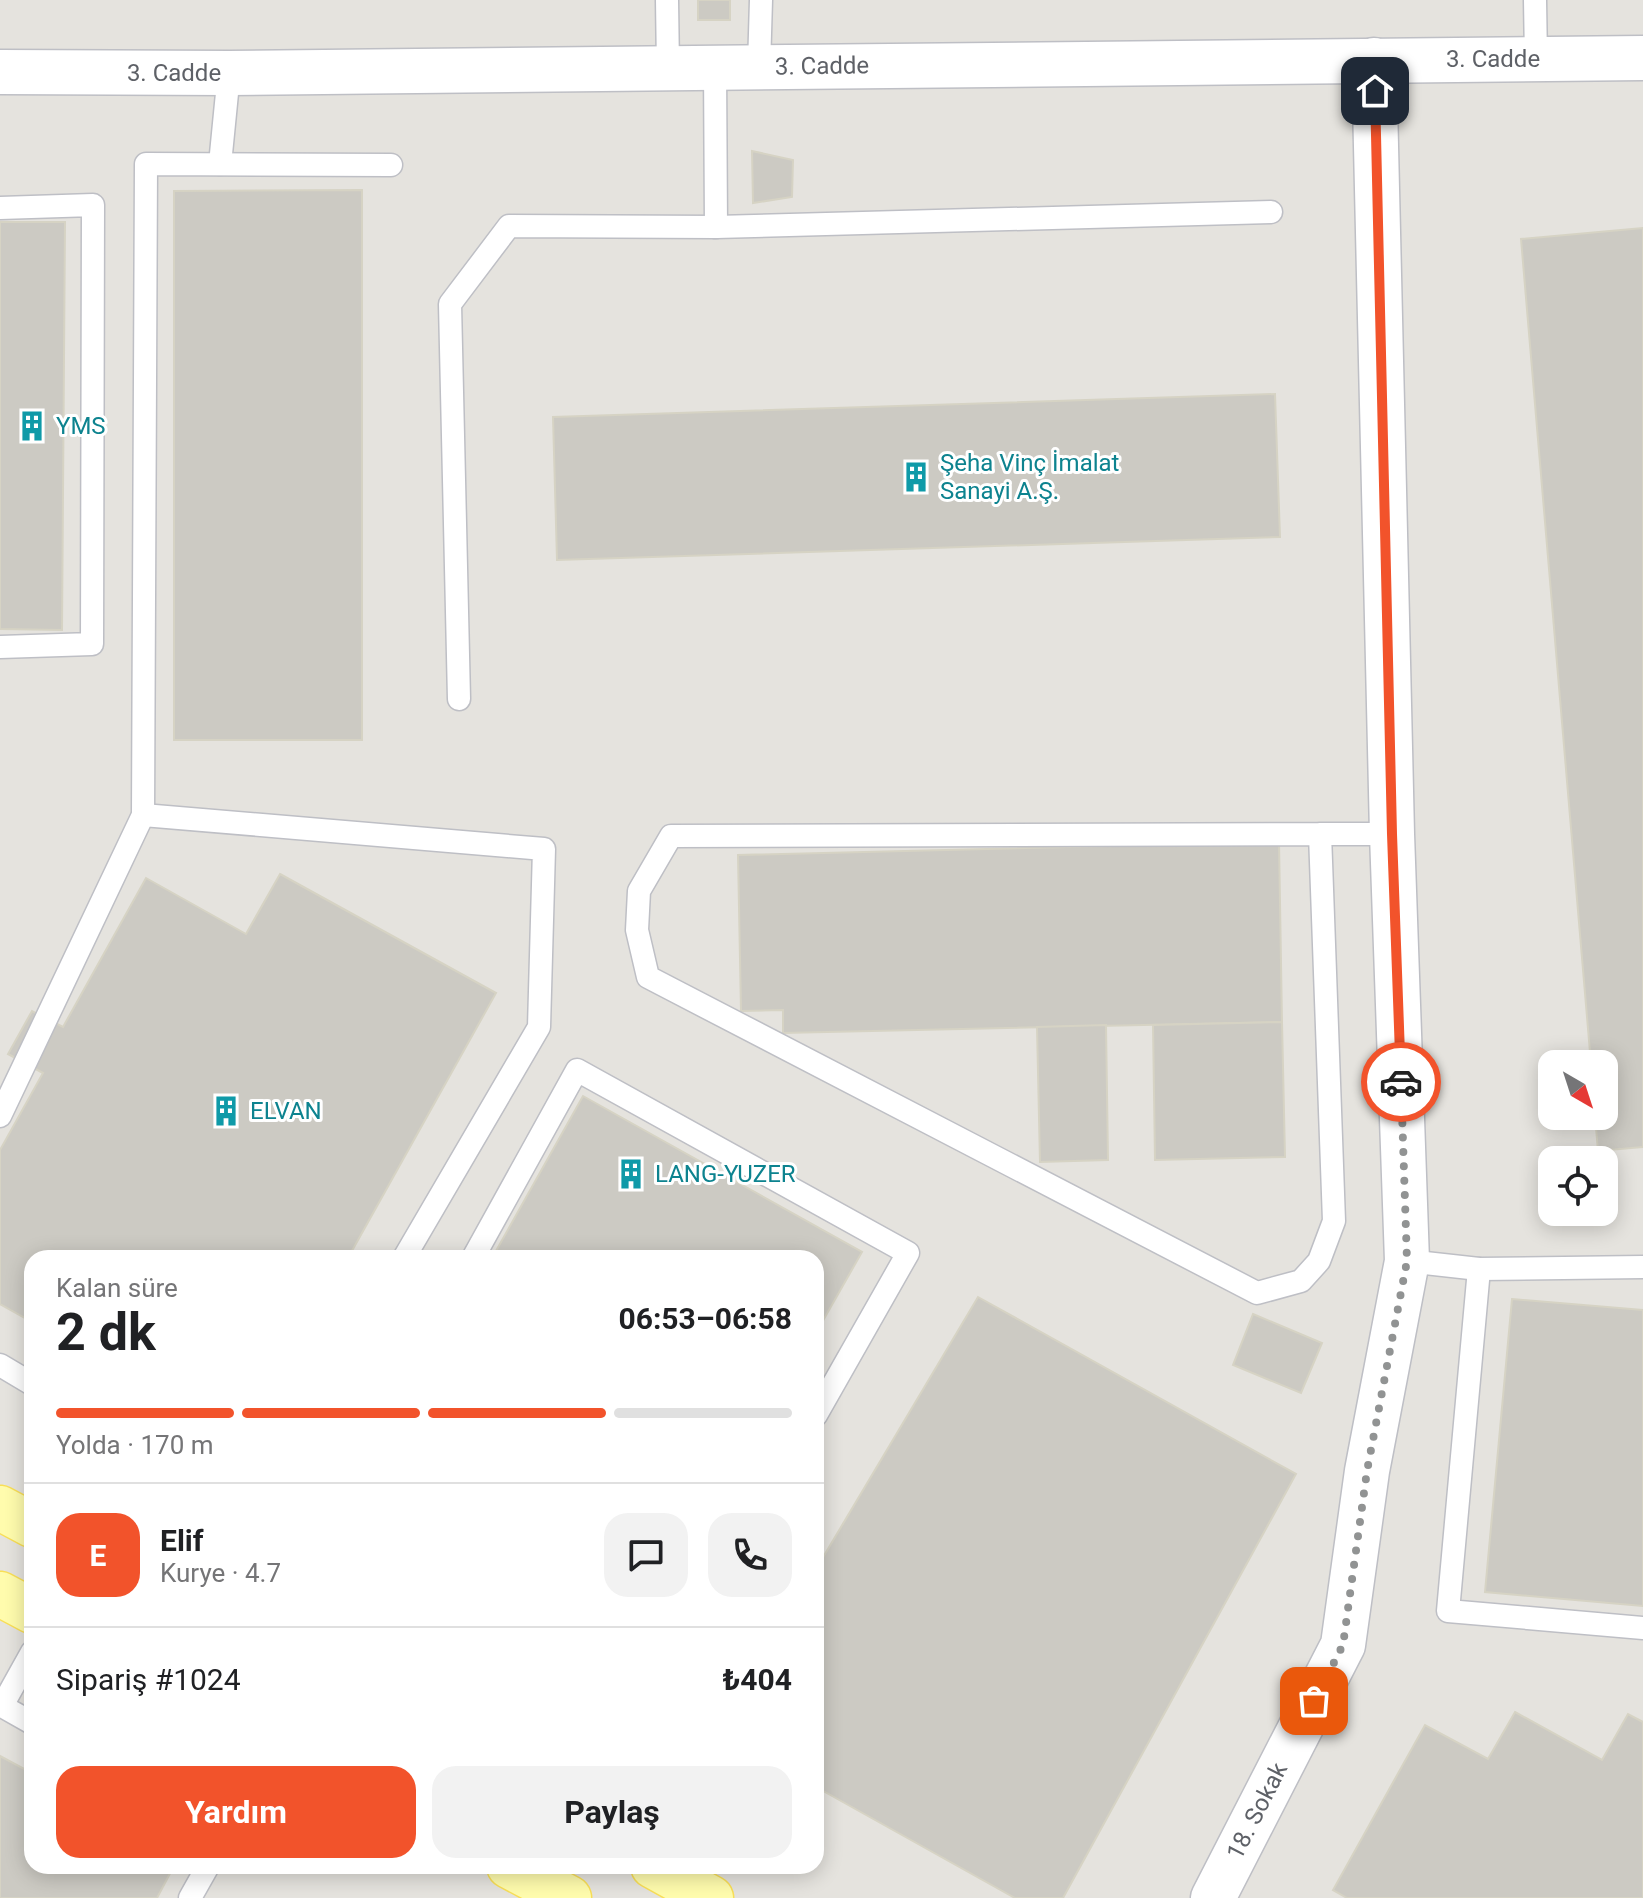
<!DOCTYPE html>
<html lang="tr">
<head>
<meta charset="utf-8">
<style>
	:root { --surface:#fff; --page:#f2f2f2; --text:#202124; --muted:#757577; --line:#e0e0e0; --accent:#f2532b }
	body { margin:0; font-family:Roboto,sans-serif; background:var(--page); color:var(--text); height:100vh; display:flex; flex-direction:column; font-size:30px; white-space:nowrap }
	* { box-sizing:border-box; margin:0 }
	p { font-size:26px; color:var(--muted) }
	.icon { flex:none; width:44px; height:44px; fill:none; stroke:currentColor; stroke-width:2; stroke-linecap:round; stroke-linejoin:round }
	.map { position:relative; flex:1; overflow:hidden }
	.drawer { position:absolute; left:24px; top:1250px; width:800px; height:624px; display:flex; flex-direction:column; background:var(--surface); border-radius:24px; box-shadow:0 4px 20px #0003 }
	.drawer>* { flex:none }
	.needle { width:52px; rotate:141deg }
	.buttons { position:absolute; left:1538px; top:1050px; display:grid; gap:16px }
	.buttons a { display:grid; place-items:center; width:80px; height:80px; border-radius:16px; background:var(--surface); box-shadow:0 4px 20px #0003; font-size:40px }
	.pin { position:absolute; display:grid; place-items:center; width:68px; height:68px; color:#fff; margin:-34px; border-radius:16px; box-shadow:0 4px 12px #0006 }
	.courier { position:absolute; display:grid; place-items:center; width:80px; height:80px; margin:-40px; border:6px solid #f2532b; border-radius:50%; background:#fff; color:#222; box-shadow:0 2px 10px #0007 }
	.head em { font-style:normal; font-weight:700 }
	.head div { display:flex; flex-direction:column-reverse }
	.head { display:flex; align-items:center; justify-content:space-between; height:136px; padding:0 32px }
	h1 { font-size:52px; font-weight:700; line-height:60px }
	.bar { display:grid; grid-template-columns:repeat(4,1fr); gap:12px 8px; align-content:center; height:96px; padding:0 32px }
	.bar i { height:10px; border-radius:6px; background:var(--line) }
	.bar .active { background:var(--accent) }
	.bar p { grid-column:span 4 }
	.line { display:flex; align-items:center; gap:20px; padding:0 32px; border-top:2px solid var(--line) }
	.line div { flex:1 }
	.round { display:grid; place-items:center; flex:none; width:84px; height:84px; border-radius:24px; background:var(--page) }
	.primary-button { display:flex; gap:16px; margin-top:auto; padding:16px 32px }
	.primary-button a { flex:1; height:92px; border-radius:24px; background:var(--accent); color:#fff; font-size:32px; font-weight:700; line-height:92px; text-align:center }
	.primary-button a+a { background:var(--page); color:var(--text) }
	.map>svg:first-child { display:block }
</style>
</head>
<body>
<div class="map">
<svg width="1643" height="1898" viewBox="0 0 1643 1898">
	<rect width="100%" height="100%" fill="#f1f0e6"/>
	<path fill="#e5e3de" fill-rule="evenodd" d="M0 0H1643V1898H0ZM1552 1064H1604V1116H1552ZM1552 1160H1604V1212H1552ZM32 1258H816V1866H32Z"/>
	<g fill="#cccac3" stroke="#d6d3c4" stroke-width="2">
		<rect x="698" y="0" width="32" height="20"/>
		<path d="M752 151 793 160 792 197 753 203Z"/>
		<path d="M362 190V740H174V191Z"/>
		<path d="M0 222H65L62 630 0 629Z"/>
		<path d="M1643 228V1147L1598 1151 1595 1116H1604V1064H1591L1521 239Z"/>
		<path d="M1275 394 1280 537 557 560 553 417Z"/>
		<path d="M1279 842 1282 1022 783 1033V1010L741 1011 738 855Z"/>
		<path d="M280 874 496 993 348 1258H32V1322L0 1304V1150L43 1073 8 1054 32 1011 63 1027 146 878 246 934Z"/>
		<path d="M1282 1022 1285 1157 1155 1160 1153 1025Z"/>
		<path d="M1106 1025 1108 1160 1040 1162 1037 1027Z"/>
		<path d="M583 1096 862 1252 816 1333V1258H492Z"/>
		<path d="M978 1297 1296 1474 1063 1898H1015L816 1787V1569Z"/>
		<path d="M1512 1299 1643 1310V1606L1485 1592Z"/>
		<path d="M1253 1314 1322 1343 1301 1393 1233 1365Z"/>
		<path d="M1515 1712 1602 1760 1628 1714 1643 1722V1898H1347L1333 1890 1425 1725 1488 1759Z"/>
		<path d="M0 1756 32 1773V1866H174L157 1898H0Z"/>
	</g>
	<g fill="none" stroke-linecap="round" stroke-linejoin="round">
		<g stroke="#bebfc5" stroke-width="25">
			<g id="service">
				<path d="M667 0 668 68"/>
				<path d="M1535 0 1536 59"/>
				<path d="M715 67 716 227"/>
				<path d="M759 67 761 0"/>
				<path d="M220 164 229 73"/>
				<path d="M0 208 93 205 92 644 0 647"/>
				<path d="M459 699 450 304 509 226 716 227 1271 212"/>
				<path d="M143 815 544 849 539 1027 404 1258"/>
				<path d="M1320 834 1334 1221 1319 1261 1301 1281 1257 1293 648 977 637 930 639 891 671 836 1320 834H1392"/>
				<path d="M0 1116 143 815 146 164 391 165"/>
				<path d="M473 1258 577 1070 908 1253 816 1415"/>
				<path d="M1407 1261 1479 1269 1643 1267"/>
				<path d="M1479 1269 1448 1611 1643 1628"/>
				<path d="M0 1365 32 1384"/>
				<path d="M0 1705 32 1723"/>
				<path d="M2 1706 32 1652"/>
				<path d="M190 1898 208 1866"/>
			</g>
		</g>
		<g stroke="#bebfc5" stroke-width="47">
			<path id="minor" d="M1213 1898 1343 1645 1367 1471 1407 1261 1392 834 1374 60"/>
		</g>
		<g stroke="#bebfc5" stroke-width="47">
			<path id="tertiary" d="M0 72 229 73 1643 58"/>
		</g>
		<g stroke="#f9df57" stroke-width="47">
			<g id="primary">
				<path d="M0 1508 32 1525"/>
				<path d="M0 1594 32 1611"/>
				<path d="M509 1866 569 1898"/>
				<path d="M653 1866 711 1898"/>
			</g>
		</g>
		<use href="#service" stroke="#fff" stroke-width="22"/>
		<use href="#minor" stroke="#fff" stroke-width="44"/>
		<use href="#tertiary" stroke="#fff" stroke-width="44"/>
		<use href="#primary" stroke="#fffcad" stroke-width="44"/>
	</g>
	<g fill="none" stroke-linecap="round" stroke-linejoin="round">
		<path stroke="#919393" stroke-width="8" stroke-dasharray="0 14.4" d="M1314 1701 1343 1645 1367 1471 1407 1261 1401 1082"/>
		<path stroke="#f2532b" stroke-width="10" d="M1375 91 1392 834 1401 1082"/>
	</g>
	<defs>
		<g id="building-bare" transform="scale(2.4)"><path d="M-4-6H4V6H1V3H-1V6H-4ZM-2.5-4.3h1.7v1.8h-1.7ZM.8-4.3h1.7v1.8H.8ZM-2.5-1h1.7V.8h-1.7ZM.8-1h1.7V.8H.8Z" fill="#0f9aa8" stroke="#fff" stroke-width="2.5" paint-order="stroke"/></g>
	</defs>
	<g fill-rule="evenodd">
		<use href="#building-bare" x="32" y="426"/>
		<use href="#building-bare" x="916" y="477"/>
		<use href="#building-bare" x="226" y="1111"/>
		<use href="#building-bare" x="631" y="1174"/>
	</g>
	<g text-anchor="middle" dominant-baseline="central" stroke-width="6" stroke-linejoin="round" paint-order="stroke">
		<g font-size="24" fill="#5e6167" stroke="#fff">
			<text x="1493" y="59">3. Cadde</text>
			<text transform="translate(822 66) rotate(-1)">3. Cadde</text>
			<text x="174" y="73">3. Cadde</text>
			<text transform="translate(1257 1811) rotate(-63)">18. Sokak</text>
		</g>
		<g font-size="24" fill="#0d838f" stroke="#fff" text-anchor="start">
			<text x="56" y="426">YMS</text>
			<text x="940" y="463">Şeha Vinç İmalat<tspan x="940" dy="28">Sanayi A.Ş.</tspan></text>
			<text x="250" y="1111">ELVAN</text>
			<text x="655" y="1174">LANG-YUZER</text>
		</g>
	</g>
</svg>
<div class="buttons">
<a><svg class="needle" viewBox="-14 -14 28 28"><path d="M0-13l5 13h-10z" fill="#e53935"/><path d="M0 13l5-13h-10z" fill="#757577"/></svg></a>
<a><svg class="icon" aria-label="locate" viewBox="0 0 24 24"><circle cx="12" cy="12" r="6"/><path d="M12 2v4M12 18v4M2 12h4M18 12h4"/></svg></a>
</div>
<div class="pin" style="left:1314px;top:1701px;background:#ea580c"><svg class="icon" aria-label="bag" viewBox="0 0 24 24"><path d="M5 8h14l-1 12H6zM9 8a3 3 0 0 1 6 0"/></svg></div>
<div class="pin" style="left:1375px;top:91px;background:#1f2937"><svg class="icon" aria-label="home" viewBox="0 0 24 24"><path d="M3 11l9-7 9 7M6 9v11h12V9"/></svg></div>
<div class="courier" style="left:1401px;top:1082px"><svg class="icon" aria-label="car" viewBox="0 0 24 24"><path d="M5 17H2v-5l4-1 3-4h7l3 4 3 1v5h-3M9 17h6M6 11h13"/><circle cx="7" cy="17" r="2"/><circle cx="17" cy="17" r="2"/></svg></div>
<section class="drawer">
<div class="head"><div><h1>2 dk</h1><p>Kalan süre</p></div><em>06:53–06:58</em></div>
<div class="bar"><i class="active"></i><i class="active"></i><i class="active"></i><i></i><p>Yolda · 170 m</p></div>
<div class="line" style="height:144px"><b class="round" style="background:var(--accent);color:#fff">E</b><div><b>Elif</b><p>Kurye · 4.7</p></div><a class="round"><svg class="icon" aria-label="chat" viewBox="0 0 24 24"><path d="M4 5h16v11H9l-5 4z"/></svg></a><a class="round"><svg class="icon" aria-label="phone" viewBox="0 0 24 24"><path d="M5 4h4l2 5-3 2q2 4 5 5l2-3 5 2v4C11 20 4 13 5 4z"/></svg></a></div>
<div class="line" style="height:104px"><div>Sipariş #1024</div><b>₺404</b></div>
<div class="primary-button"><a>Yardım</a><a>Paylaş</a></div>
</section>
</div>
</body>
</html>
